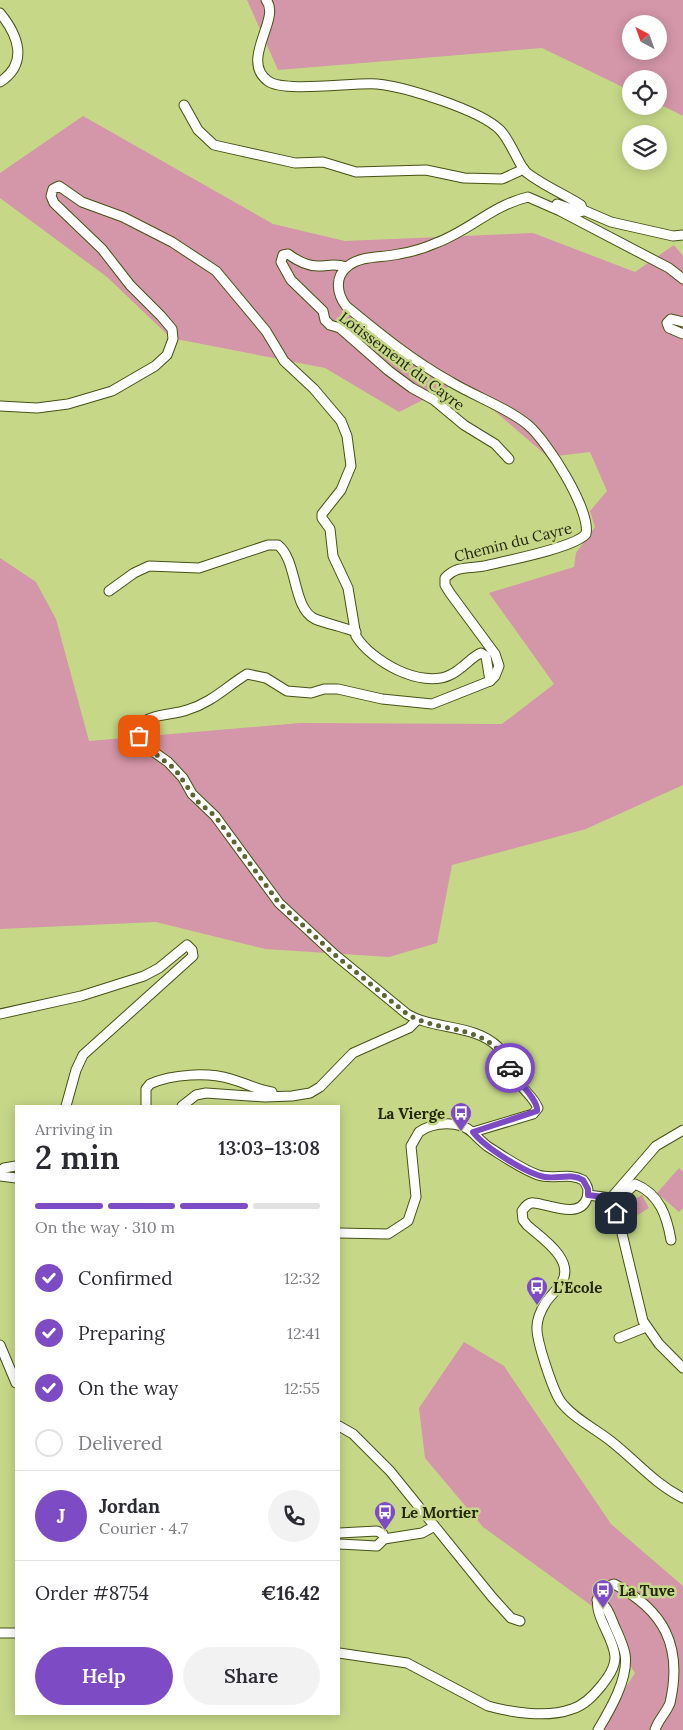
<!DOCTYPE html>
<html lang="en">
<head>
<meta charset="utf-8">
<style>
	:root { --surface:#fff; --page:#f2f2f3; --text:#2b2b33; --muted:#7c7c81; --line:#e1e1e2; --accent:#7d4cc4 }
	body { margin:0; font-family:Lora,serif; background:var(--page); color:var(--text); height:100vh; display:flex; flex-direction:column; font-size:19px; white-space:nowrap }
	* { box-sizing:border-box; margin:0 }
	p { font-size:16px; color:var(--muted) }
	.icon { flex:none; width:28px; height:28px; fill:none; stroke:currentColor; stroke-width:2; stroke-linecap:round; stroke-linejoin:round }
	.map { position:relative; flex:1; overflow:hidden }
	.side { position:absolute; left:15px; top:1105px; width:325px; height:610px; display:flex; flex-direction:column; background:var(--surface); border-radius:0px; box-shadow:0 2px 12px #0003 }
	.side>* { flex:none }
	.needle { width:32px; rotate:319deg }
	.tools { position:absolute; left:622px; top:15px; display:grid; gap:10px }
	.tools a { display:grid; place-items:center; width:45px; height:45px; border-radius:50%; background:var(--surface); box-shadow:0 2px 12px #0003; font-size:25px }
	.pin { position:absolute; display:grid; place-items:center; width:42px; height:42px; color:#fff; margin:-21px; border-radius:10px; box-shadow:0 2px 8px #0006 }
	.courier { position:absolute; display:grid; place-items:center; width:50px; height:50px; margin:-25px; border:4px solid #7d4cc4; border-radius:50%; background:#fff; color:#222; box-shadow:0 1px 6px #0007 }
	.overview em { font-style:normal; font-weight:600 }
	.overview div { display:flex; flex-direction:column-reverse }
	.overview { display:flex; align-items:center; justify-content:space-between; height:85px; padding:0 20px }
	h1 { font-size:32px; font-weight:600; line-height:38px }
	.bar { display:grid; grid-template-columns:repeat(4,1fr); gap:8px 5px; align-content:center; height:60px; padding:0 20px }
	.bar i { height:6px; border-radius:4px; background:var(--line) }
	.bar .current { background:var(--accent) }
	.bar p { grid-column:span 4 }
	.line { display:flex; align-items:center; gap:12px; padding:0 20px; border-top:1px solid var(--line) }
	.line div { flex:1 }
	.round { display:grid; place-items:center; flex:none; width:52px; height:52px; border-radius:26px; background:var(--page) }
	ol { padding:0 20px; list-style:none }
	li { display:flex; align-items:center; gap:15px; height:55px }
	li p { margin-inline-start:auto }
	li .icon { padding:5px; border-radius:50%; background:var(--accent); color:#fff; stroke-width:4 }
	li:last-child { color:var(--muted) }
	li i { width:28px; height:28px; border:2px solid var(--line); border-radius:50% }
	.primary-button { display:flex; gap:10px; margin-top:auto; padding:10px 20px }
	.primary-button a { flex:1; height:58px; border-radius:30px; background:var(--accent); color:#fff; font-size:20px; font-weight:600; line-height:58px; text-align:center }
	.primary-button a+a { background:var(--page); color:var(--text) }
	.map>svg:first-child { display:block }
</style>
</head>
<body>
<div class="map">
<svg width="683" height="1730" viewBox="0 0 683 1730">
	<rect width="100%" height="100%" fill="#c6d888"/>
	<g fill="#d496a9" fill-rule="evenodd">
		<path d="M247 0H683V116L659 104V79H631V91L542 48 278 70ZM631 24H659V51H631Z"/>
		<path d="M83 116 273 224 345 241 533 233 635 272 674 245 683 256V785L586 829 452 865 437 943 389 957 265 949 156 922 0 929V558L36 582 56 619 89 741 300 723 502 724 554 684 489 593 574 567 576 553 595 527 590 511 607 491 590 452 548 457 460 381 399 412 325 368 171 338 107 277 0 198V173Z"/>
		<path d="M679 1168 683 1172V1208L679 1212 657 1193Z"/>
		<path d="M642 1195 649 1208 626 1222 618 1209Z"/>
		<path d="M464 1342 504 1366 611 1524 683 1586V1730H598L635 1673 592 1606 483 1527 425 1458 419 1408Z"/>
	</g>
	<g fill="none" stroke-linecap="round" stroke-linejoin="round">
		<g stroke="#465115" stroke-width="11">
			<g id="minor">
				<path d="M266 0C282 18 239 60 268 81 284 93 355 82 377 84 406 87 480 110 500 130 511 141 519 166 526 172 542 185 564 194 581 205L583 211 580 212 557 204"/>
				<path d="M0 13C18 35 29 63 0 82"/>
				<path d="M184 105 198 130 214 145 295 163 323 162 356 172 426 170 464 178 502 179 524 169"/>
				<path d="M583 210 611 222 673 236 683 235"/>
				<path d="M346 267C335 263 329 266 318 266 307 266 296 260 288 254L283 255 281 262 291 280 323 311 325 320 330 325 340 328 389 371 412 388 434 400 464 425 495 444 509 459"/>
				<path d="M683 322 671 319 667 323 669 328 683 334"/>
				<path d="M0 406 37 408 68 404 112 391 155 366 167 355 173 339 172 329 161 316 130 285 102 249 54 203 51 196 53 189 59 186 82 202 123 217 172 242 216 271 266 331 284 361 314 389 341 421 347 436 351 466 341 490 322 514V518L330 529 333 556 348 588 356 636C371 661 421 689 450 675 463 669 472 656 481 653L486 656 490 681"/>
				<path d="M109 591 134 573 149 566 199 568 268 545H278C298 561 292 608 315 619 328 624 343 627 356 632"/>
				<path d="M0 1014 81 996 144 976 159 968 187 945 192 950 193 956 83 1055 76 1070 66 1106"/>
				<path d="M146 1106V1089L150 1084C172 1074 208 1072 231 1079 245 1083 258 1090 272 1092"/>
				<path d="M182 1106 196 1095 206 1093 265 1097 292 1096 310 1093 320 1087 353 1053 409 1028 417 1020"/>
				<path d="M473 1132 533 1114 538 1108C533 1096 522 1089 515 1078 508 1068 506 1056 498 1047 475 1024 434 1030 407 1014L334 954 279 903 215 816 192 794 183 778 168 762 144 745 139 736 140 725C149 714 173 715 187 710 211 703 226 687 247 674L266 678 287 691 311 693 324 689H338L382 699 432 704 490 681 495 676 499 666 495 654 450 593 445 585V578C457 565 468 569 484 566 505 561 574 548 586 534 591 510 547 441 528 425 506 407 476 397 451 382 413 361 380 334 346 306 337 294 334 277 348 266 362 255 382 258 399 254 411 252 425 248 436 243 469 231 493 205 528 197L560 211 669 268 683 279"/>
				<path d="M0 1172 4 1168 16 1166"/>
				<path d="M0 1176 16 1178"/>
				<path d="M588 1195 611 1198 620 1225 643 1321 659 1344 683 1368"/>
				<path d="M611 1198 656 1146 683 1130"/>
				<path d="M614 1204 635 1184C660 1194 667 1217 671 1240"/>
				<path d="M339 1233 388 1234 408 1221 416 1197 411 1146 419 1132C433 1122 460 1120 473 1133 478 1138 482 1142 487 1146 503 1156 521 1169 538 1175 553 1180 569 1172 583 1180 588 1186 589 1190 587 1198 580 1220 548 1204 534 1203 528 1202 525 1207 522 1211L523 1220 527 1225C540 1237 575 1259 562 1282 558 1289 551 1295 546 1302 541 1310 537 1318 537 1327 536 1340 553 1391 561 1402 573 1418 596 1429 612 1442 636 1461 655 1484 683 1498"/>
				<path d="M619 1338 646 1327"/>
				<path d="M0 1345 16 1383"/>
				<path d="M339 1426 353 1434 390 1471 492 1597 511 1618 520 1621"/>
				<path d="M339 1533 377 1531 383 1534 384 1539 377 1546 339 1544"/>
				<path d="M384 1539 422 1533 433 1527"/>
				<path d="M597 1600C607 1605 610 1615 614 1625 618 1634 623 1644 625 1654 629 1678 610 1710 598 1730"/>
				<path d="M0 1633H16"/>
				<path d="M339 1653 407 1663 488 1706C513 1713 548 1718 572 1709 585 1705 594 1695 602 1685 608 1677 615 1668 615 1657 614 1634 587 1611 602 1588L614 1584C664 1610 683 1646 670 1703 666 1713 658 1720 655 1730"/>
			</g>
		</g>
		<use href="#minor" stroke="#fff" stroke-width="9"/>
	</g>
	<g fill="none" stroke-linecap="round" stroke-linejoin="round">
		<path stroke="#5b6634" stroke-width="5" stroke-dasharray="0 9" d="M139 736 144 745 175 769 197 801 215 816 279 903 334 954 407 1014C445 1036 488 1021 510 1068"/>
		<path stroke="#7d4cc4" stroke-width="6" d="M510 1068C516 1080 539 1100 537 1111L473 1132C484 1147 527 1174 545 1177 558 1179 571 1173 583 1180L588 1189V1195L611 1198 616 1213"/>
	</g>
	<defs>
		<g id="bus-pin" transform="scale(1.125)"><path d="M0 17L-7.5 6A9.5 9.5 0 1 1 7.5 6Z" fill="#7d4cc4" stroke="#c6d888"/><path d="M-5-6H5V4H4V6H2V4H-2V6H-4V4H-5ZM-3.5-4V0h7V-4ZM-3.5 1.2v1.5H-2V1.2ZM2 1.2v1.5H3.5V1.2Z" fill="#fff"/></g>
	</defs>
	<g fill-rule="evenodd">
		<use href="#bus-pin" x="461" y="1113"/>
		<use href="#bus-pin" x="537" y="1287"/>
		<use href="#bus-pin" x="385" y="1512"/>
		<use href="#bus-pin" x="603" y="1590"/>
	</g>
	<g text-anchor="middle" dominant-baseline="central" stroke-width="5" stroke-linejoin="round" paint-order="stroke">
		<g font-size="15" fill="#222807" stroke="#c6d888">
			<text transform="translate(402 361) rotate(37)">Lotissement du Cayre</text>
			<text transform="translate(513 542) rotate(-14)">Chemin du Cayre</text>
		</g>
		<g font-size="15" font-weight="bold" fill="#222807" stroke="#c6d888" text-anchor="start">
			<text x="445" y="1113" text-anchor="end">La Vierge</text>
			<text x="553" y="1287">L’Ecole</text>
			<text x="401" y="1512">Le Mortier</text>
			<text x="619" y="1590">La Tuve</text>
		</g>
	</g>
</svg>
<div class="tools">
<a><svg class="needle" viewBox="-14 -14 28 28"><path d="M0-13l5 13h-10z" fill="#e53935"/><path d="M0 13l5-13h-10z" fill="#7c7c81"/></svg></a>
<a><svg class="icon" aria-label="locate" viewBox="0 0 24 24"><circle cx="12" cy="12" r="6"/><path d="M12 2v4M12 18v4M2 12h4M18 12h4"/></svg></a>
<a><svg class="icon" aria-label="layers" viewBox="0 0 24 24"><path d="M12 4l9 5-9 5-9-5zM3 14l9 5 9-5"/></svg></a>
</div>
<div class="pin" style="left:139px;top:736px;background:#ea580c"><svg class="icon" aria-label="bag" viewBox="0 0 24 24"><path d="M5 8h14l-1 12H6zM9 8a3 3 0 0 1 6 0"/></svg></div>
<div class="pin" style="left:616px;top:1213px;background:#1f2937"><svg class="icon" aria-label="home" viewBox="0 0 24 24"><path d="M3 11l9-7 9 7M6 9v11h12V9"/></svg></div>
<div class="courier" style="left:510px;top:1068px"><svg class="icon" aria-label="car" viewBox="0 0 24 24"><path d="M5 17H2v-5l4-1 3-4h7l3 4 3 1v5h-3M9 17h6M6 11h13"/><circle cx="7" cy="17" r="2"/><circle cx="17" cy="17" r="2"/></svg></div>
<section class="side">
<div class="overview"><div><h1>2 min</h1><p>Arriving in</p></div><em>13:03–13:08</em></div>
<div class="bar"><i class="current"></i><i class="current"></i><i class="current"></i><i></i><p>On the way · 310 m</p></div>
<ol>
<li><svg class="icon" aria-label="check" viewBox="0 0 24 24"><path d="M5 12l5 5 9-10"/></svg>Confirmed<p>12:32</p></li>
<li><svg class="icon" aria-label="check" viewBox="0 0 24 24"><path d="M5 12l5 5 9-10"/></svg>Preparing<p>12:41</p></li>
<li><svg class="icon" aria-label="check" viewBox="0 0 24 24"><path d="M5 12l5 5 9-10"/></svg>On the way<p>12:55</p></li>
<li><i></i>Delivered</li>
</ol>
<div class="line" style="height:90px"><b class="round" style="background:var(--accent);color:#fff">J</b><div><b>Jordan</b><p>Courier · 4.7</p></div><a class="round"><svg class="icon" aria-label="phone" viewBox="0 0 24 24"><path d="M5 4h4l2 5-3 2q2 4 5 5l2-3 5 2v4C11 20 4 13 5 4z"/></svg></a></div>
<div class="line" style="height:65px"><div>Order #8754</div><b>€16.42</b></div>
<div class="primary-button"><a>Help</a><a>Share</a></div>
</section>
</div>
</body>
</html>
